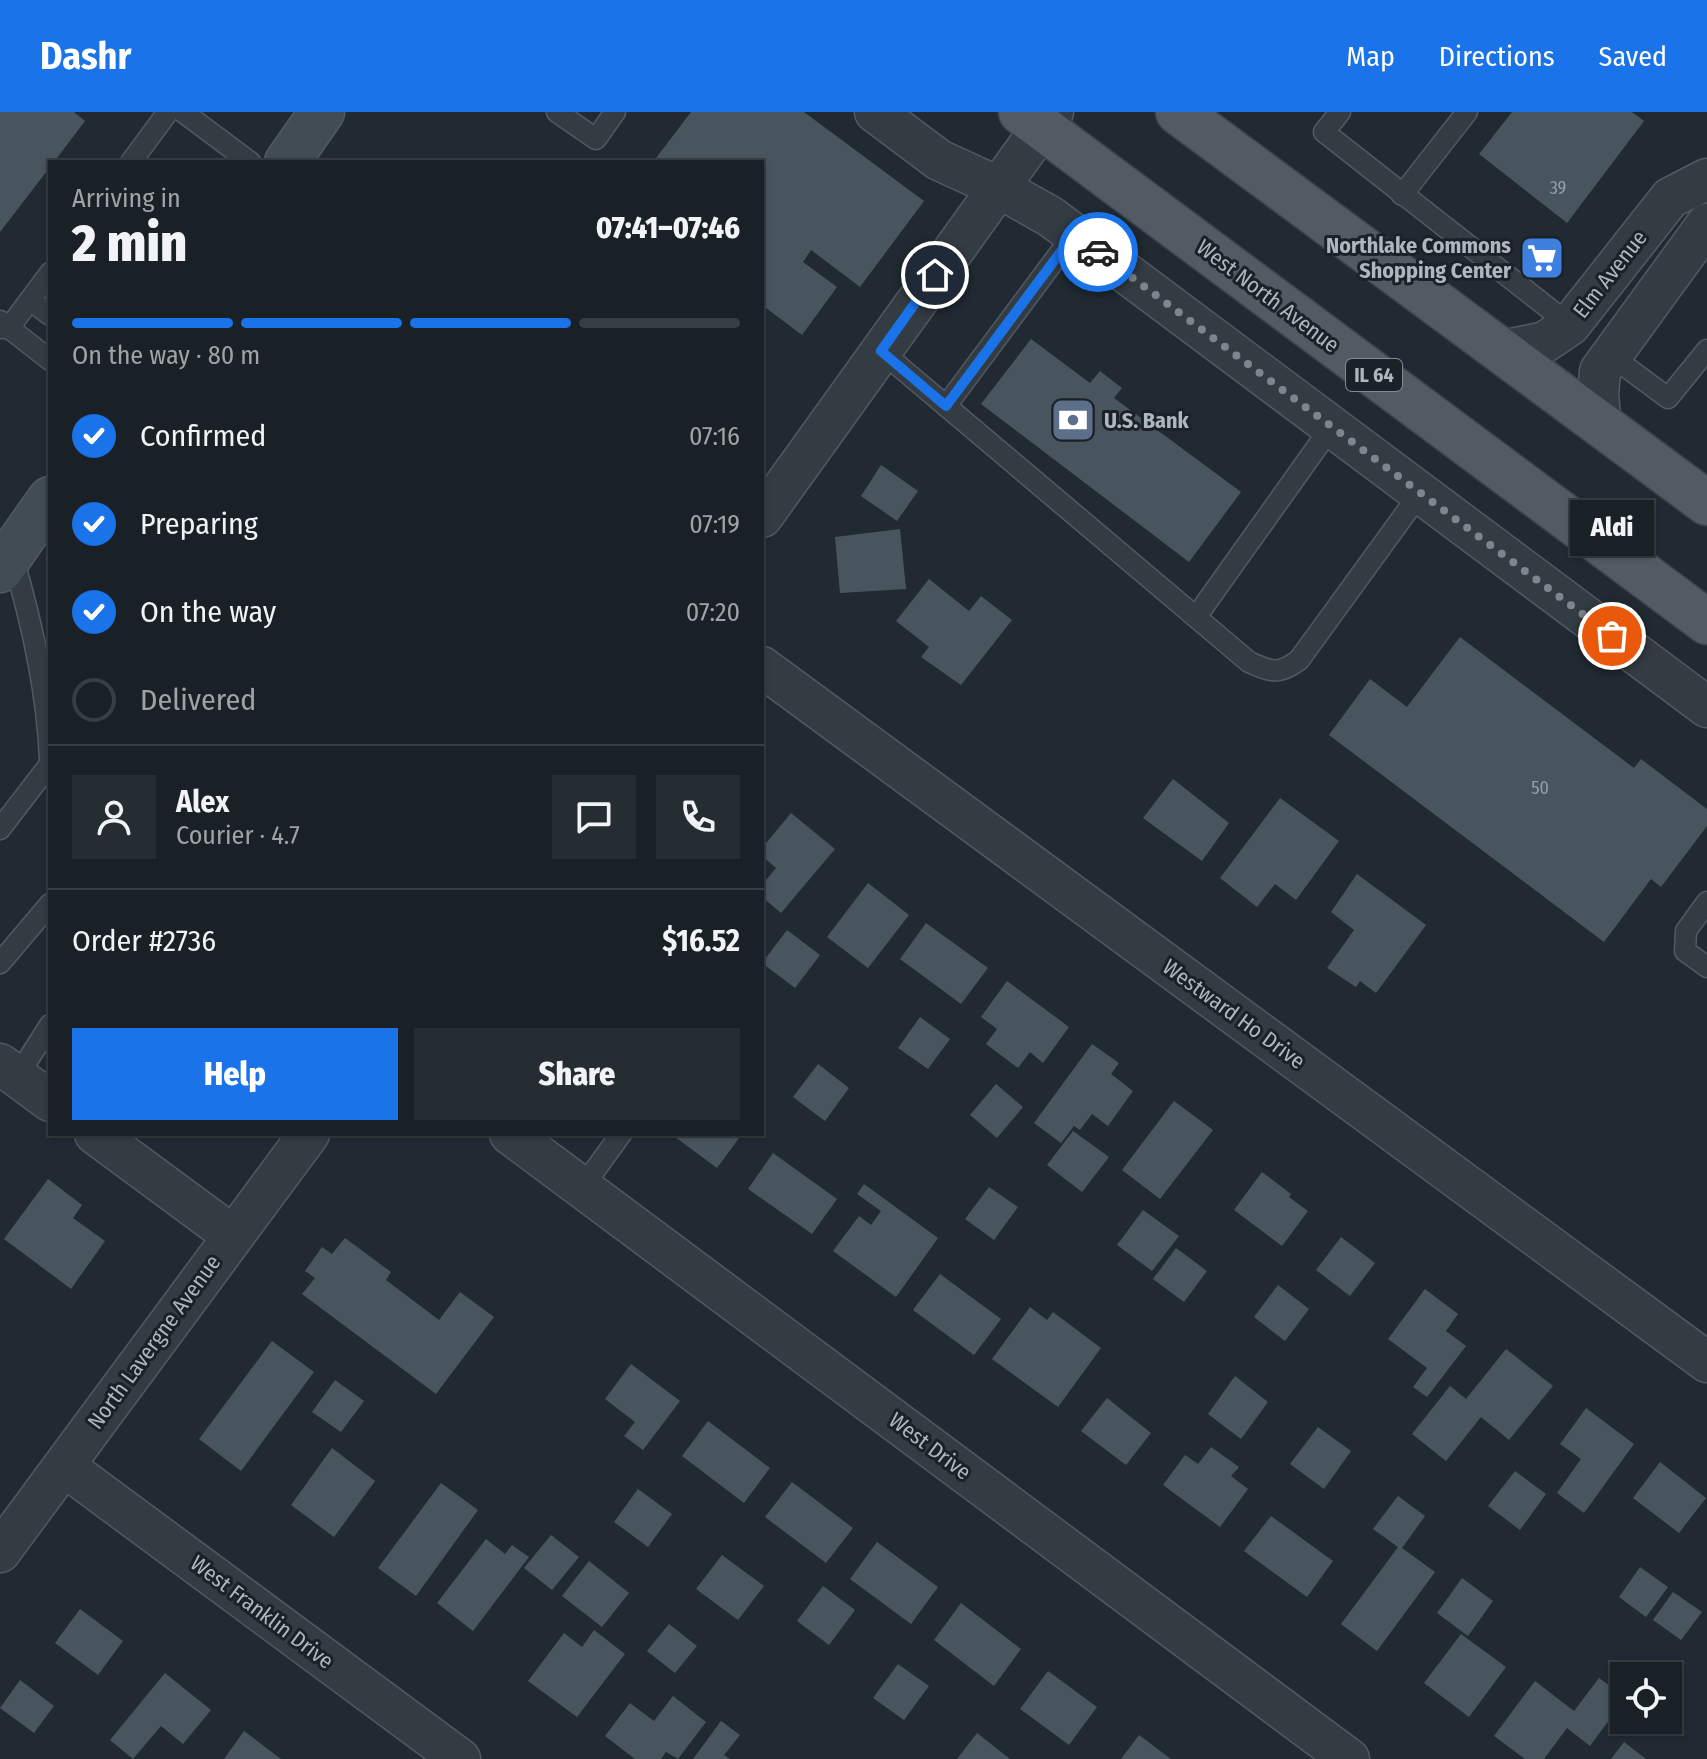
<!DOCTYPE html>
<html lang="en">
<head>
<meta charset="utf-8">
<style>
	:root { --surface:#192026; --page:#262d32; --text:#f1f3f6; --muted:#9fa3a7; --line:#373e43; --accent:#1a73e8 }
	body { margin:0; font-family:"Fira Sans Condensed",sans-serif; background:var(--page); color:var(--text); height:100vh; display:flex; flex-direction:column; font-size:30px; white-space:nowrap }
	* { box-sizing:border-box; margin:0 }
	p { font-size:26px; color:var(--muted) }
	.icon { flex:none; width:44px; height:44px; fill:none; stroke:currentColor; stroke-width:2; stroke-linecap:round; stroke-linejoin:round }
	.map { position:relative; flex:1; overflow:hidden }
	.side { position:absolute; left:48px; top:48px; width:716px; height:976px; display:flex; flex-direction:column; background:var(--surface); border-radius:0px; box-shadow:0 2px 6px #0004,0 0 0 2px var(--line) }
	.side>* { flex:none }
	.buttons { position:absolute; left:1610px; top:1550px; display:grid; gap:16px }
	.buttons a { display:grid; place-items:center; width:72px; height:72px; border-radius:0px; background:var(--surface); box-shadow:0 2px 6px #0004,0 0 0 2px var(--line); font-size:40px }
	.pin { position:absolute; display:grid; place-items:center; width:68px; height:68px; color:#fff; margin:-34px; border:4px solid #fff; border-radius:50%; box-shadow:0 2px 8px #0007 }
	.courier { position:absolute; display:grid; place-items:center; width:80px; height:80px; margin:-40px; border:6px solid #1a73e8; border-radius:50%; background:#fff; color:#222; box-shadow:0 2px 10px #0007 }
	.bubble { position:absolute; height:56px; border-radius:0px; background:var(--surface); box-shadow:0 2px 6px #0004,0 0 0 2px var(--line); font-size:26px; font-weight:800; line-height:56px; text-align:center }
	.head em { font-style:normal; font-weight:800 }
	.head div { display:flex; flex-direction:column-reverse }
	.head { display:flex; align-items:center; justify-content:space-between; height:136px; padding:0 24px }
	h1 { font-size:52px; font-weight:800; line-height:60px }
	.bar { display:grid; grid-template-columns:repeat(4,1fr); gap:12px 8px; align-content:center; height:96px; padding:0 24px }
	.bar i { height:10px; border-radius:6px; background:var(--line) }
	.bar .active { background:var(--accent) }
	.bar p { grid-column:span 4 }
	.line { display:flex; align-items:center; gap:20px; padding:0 24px; border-top:2px solid var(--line) }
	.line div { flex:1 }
	.round { display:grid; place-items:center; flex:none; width:84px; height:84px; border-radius:0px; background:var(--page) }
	ol { padding:0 24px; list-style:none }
	li { display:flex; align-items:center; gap:24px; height:88px }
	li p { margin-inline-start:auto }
	li .icon { padding:8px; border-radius:50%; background:var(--accent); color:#fff; stroke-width:4 }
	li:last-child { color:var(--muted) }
	li i { width:44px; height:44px; border:4px solid var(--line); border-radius:50% }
	.button { display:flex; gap:16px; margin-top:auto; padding:16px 24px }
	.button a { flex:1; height:92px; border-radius:0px; background:var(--accent); color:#fff; font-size:32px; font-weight:800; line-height:92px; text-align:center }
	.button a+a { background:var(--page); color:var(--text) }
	header { display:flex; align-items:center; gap:48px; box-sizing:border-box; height:112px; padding:0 40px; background:var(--accent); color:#fff }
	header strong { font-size:38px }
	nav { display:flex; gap:44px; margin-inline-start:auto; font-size:28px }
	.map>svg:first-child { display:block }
</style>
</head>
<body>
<header>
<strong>Dashr</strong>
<nav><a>Map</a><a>Directions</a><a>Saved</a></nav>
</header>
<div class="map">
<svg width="1707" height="1647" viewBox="0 0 1707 1647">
	<rect width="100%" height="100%" fill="#212a32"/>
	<g fill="#49555e">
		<path d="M0 0H74L85 9 54 50H50V55L0 120Z"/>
		<path d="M691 0H804L924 89 860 175 811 138 803 150 837 175 802 223 762 193V50H653Z"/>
		<path d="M1512 0H1632L1644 9 1567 111 1479 42Z"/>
		<path d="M1031 227 1090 271 1100 259 1122 276 1114 286 1241 380 1189 450 981 292Z"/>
		<path d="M881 353 918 379 897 409 861 384Z"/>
		<path d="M900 417 906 477 840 481 835 425Z"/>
		<path d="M929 467 969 499 981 484 1012 508 961 573 921 545 929 535 896 509Z"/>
		<path d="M1460 525 1634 656 1641 647 1707 697V714L1661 775 1651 767 1604 830 1329 623 1370 567 1407 595Z"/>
		<path d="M1173 667 1229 711 1202 749 1143 706Z"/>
		<path d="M1280 686 1339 729 1296 788 1275 772 1257 795 1220 766Z"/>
		<path d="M791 701 835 737 781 801 762 785V773L776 756 762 744V736Z"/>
		<path d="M1357 762 1426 813 1376 881 1360 869 1356 875 1327 856 1354 818 1331 800Z"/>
		<path d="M868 771 909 803 868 856 827 825Z"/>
		<path d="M926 811 988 856 961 892 900 847Z"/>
		<path d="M787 818 820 843 795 876 762 851Z"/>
		<path d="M1007 869 1069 915 1043 951 1030 940 1018 956 986 932 997 917 981 905Z"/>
		<path d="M920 905 950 927 928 957 898 936Z"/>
		<path d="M1092 932 1119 951 1111 962 1133 979 1108 1014 1092 1002 1080 1018 1074 1014 1061 1031 1034 1011Z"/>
		<path d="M818 952 849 976 825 1009 793 985Z"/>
		<path d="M996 972 1023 995 997 1026 970 1003Z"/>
		<path d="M1174 989 1213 1018 1160 1087 1122 1058Z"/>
		<path d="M1073 1019 1109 1045 1082 1080 1047 1053Z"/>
		<path d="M671 1022H742L717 1056Z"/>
		<path d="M773 1041 837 1087 812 1122 748 1077Z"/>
		<path d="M1262 1060 1291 1082 1289 1085 1308 1099 1282 1134 1234 1098Z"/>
		<path d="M48 1067 82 1093 73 1106 105 1129 71 1177 4 1127Z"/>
		<path d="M864 1072 938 1126 896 1185 833 1139 859 1104 871 1113 881 1099 857 1082Z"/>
		<path d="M989 1075 1018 1095 994 1128 965 1107Z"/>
		<path d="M1143 1098 1179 1124 1152 1159 1117 1133Z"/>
		<path d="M1341 1125 1375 1151 1350 1184 1316 1158Z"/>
		<path d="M345 1126 391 1160 386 1168 439 1208 460 1180 494 1205 436 1282 302 1182 315 1166 305 1159 322 1135 332 1142Z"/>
		<path d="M1176 1136 1207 1159 1184 1190 1153 1167Z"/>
		<path d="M940 1162 1001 1207 974 1243 913 1198Z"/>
		<path d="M1278 1173 1309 1197 1285 1229 1254 1205Z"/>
		<path d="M1425 1177 1458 1202 1446 1219 1466 1234 1427 1285 1413 1275 1427 1256 1388 1227Z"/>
		<path d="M1030 1195 1047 1208 1053 1200 1101 1236 1058 1295 992 1247Z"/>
		<path d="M272 1229 314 1260 241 1359 199 1327Z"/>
		<path d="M1506 1237 1553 1274 1509 1328 1481 1305 1446 1349 1412 1322 1450 1274 1466 1287Z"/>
		<path d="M631 1252 680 1289 643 1338 624 1324 635 1310 605 1287Z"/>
		<path d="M1235 1264 1268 1290 1241 1327 1208 1302Z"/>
		<path d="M335 1268 364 1289 341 1320 312 1300Z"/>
		<path d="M1107 1286 1151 1321 1126 1353 1081 1319Z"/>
		<path d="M1586 1296 1634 1332 1584 1401 1557 1381 1581 1347 1560 1332Z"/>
		<path d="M708 1309 770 1356 744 1391 682 1344Z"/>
		<path d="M1318 1315 1351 1339 1324 1377 1290 1352Z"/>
		<path d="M1211 1335 1239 1355 1231 1364 1248 1377 1220 1415 1163 1373 1185 1343 1198 1352Z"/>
		<path d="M332 1336 375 1369 334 1425 291 1393Z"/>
		<path d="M1660 1350 1706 1386 1679 1421 1633 1386Z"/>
		<path d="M1515 1359 1546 1382 1520 1418 1488 1394Z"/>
		<path d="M792 1370 853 1416 826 1451 765 1405Z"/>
		<path d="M441 1371 478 1398 416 1484 378 1456Z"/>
		<path d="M638 1377 672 1402 648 1435 614 1410Z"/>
		<path d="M1398 1384 1425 1404 1402 1436 1435 1460 1377 1539 1341 1512 1398 1435 1373 1417Z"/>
		<path d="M1271 1404 1333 1449 1307 1485 1244 1439Z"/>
		<path d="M551 1423 579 1445 552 1478 524 1456Z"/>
		<path d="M486 1427 505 1442 512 1433 529 1445 473 1519 437 1491Z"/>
		<path d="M877 1430 938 1475 911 1512 850 1467Z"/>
		<path d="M722 1443 764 1474 738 1508 696 1477Z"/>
		<path d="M589 1449 629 1481 602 1515 562 1484Z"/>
		<path d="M1640 1455 1668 1475 1646 1505 1619 1485Z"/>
		<path d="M1462 1466 1493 1489 1468 1524 1437 1501Z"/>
		<path d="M823 1474 855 1498 829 1533 797 1509Z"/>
		<path d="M1673 1480 1702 1500 1681 1528 1653 1508Z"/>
		<path d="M961 1491 1021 1537 994 1574 934 1528Z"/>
		<path d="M80 1497 123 1529 98 1563 55 1531Z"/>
		<path d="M669 1512 697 1534 675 1561 647 1539Z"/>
		<path d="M594 1518 625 1542 577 1605 528 1569 564 1521 582 1535Z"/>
		<path d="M1461 1522 1506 1555 1469 1605 1424 1571Z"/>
		<path d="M898 1552 929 1574 904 1608 873 1586Z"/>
		<path d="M1048 1559 1097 1595 1069 1633 1020 1597Z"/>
		<path d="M165 1561 211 1598 183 1632 161 1614 133 1647 110 1628Z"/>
		<path d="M1599 1566 1624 1584V1588L1590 1634 1567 1616 1544 1647H1525L1494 1624 1535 1569 1574 1599Z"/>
		<path d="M20 1568 54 1594 34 1621 0 1596Z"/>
		<path d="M673 1584 706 1610 678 1647 666 1640 661 1647H635L605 1624 630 1591 654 1609Z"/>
		<path d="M721 1609 740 1623 724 1643 730 1647H693Z"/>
		<path d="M244 1619 281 1647H224Z"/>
		<path d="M977 1621 1010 1647H957Z"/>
		<path d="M1139 1623 1171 1647H1121Z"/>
		<path d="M1624 1630 1646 1647H1611Z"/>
	</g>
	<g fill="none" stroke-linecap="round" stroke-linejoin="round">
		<g stroke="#515a61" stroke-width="23">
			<g id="lane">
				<path d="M183 0 250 50"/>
				<path d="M557 0 596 27 615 0"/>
				<path d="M1340 0 1324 20 1570 213"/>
				<path d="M131 50 168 0"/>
				<path d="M1402 83 1467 0"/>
				<path d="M30 188 50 203"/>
				<path d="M0 209 9 216 50 161"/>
				<path d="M0 216H9L50 248"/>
				<path d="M881 239 1249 550C1271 560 1279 563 1299 548L1421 380"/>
				<path d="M1610 243 1668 286 1707 238"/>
				<path d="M946 294 1074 122"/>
				<path d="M12 443C32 510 47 577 50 647"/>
				<path d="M1196 505 1332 314"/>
				<path d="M0 717 50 652"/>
				<path d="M1707 790 1686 819 1685 839 1707 855"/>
				<path d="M0 851 50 792"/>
				<path d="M17 965 50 913"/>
				<path d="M582 1076 621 1022"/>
			</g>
		</g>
		<g stroke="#515a61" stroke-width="43">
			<g id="street">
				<path d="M875 0 939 48 998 75 1051 105 1707 595"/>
				<path d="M1502 239 1545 230 1570 213 1670 86 1707 67"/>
				<path d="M1601 313 1598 283 1600 259 1707 112"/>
				<path d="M762 405 1053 0"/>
				<path d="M762 555 1707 1250"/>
				<path d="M0 952 50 989"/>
				<path d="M95 1022 232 1123"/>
				<path d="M510 1022 1349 1647"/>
				<path d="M64 1354 460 1647"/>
				<path d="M0 1440 309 1022"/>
			</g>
		</g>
		<g stroke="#515a61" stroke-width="47">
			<g id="secondary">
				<path d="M287 50 322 0"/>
				<path d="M0 458 50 387"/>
			</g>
		</g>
		<g stroke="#3d454c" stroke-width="47">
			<g id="primary">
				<path d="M1021 0 1707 510"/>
				<path d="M1178 0 1707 391"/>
			</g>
		</g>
		<use href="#lane" stroke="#343c43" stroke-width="20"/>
		<use href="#street" stroke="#343c43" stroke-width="40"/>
		<use href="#secondary" stroke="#424c55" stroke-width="44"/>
		<use href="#primary" stroke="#525b63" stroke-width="44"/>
	</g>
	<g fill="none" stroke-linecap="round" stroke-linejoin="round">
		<path stroke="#7d868e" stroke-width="8" stroke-dasharray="0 14.4" d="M1098 140 1612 524"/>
		<path stroke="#1a73e8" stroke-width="10" d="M935 163 881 239 946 294 1074 122 1098 140"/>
	</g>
	<defs>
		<g id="supermarket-square" transform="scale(2.3)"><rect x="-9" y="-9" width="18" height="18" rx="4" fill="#3f7fe0" stroke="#1a2127"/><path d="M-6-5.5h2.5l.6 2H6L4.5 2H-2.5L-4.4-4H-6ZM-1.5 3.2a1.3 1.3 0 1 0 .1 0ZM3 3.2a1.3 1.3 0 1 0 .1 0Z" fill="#fff"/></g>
		<g id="bank-square" transform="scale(2.3)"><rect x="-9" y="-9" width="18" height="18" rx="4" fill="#5c6f8a" stroke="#1a2127"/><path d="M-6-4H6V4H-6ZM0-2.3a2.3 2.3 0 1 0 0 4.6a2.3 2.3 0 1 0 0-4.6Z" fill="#fff"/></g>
	</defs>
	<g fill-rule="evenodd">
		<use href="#supermarket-square" x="1542" y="146"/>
		<use href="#bank-square" x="1073" y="308"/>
	</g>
	<g text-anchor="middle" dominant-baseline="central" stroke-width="6" stroke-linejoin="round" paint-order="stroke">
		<g font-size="18" fill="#959ea8">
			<text x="1558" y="76">39</text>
			<text x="1540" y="676">50</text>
		</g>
		<rect fill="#1a2127" stroke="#828a92" stroke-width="2" x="1346" y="247" width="56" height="32" rx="6"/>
		<g font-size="20" font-weight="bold" fill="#aeb7c0">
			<text x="1374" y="263">IL 64</text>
		</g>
		<g font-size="22" font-weight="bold" fill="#aeb7c0" stroke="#1a2127" text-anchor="end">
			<text x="1511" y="133">Northlake Commons<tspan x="1511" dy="25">Shopping Center</tspan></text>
			<text x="1104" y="308" text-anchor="start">U.S. Bank</text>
		</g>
		<g font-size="22" fill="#aeb7c0" stroke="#1a2127">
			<text transform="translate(1610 162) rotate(-52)">Elm Avenue</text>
			<text transform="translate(1268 184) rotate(37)">West North Avenue</text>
			<text transform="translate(1234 902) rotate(36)">Westward Ho Drive</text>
			<text transform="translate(154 1230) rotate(-54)">North Lavergne Avenue</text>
			<text transform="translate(930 1334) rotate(37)">West Drive</text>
			<text transform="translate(262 1500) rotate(37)">West Franklin Drive</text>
		</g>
	</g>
</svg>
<div class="buttons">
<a><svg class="icon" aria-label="locate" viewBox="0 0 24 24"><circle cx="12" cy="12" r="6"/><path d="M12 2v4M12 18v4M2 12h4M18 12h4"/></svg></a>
</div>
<div class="pin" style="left:1612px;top:524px;background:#ea580c"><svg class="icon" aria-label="bag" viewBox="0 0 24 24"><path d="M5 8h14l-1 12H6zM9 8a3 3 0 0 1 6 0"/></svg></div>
<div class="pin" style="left:935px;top:163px;background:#1f2937"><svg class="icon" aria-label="home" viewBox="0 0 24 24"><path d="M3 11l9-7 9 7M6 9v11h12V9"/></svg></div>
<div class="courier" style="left:1098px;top:140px"><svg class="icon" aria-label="car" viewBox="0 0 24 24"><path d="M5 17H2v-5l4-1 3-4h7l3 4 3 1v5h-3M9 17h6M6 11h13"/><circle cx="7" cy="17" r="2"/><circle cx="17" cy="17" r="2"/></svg></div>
<div class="bubble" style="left:1570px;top:388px;width:84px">Aldi</div>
<section class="side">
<div class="head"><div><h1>2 min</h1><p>Arriving in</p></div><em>07:41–07:46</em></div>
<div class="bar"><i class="active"></i><i class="active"></i><i class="active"></i><i></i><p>On the way · 80 m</p></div>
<ol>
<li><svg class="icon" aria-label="check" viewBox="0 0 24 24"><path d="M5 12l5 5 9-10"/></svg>Confirmed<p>07:16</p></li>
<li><svg class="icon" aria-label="check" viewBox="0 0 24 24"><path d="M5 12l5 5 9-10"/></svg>Preparing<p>07:19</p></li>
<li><svg class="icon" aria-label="check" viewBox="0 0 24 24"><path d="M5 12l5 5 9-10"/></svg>On the way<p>07:20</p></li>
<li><i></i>Delivered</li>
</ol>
<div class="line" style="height:144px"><a class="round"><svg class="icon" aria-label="person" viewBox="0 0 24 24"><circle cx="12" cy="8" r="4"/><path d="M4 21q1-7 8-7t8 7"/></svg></a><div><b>Alex</b><p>Courier · 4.7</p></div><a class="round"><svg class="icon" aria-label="chat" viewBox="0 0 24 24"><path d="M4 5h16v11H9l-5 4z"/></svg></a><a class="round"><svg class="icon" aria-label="phone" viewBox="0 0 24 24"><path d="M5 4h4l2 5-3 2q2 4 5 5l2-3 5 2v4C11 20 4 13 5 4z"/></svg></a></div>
<div class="line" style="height:104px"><div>Order #2736</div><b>$16.52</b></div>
<div class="button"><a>Help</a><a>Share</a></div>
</section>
</div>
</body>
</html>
